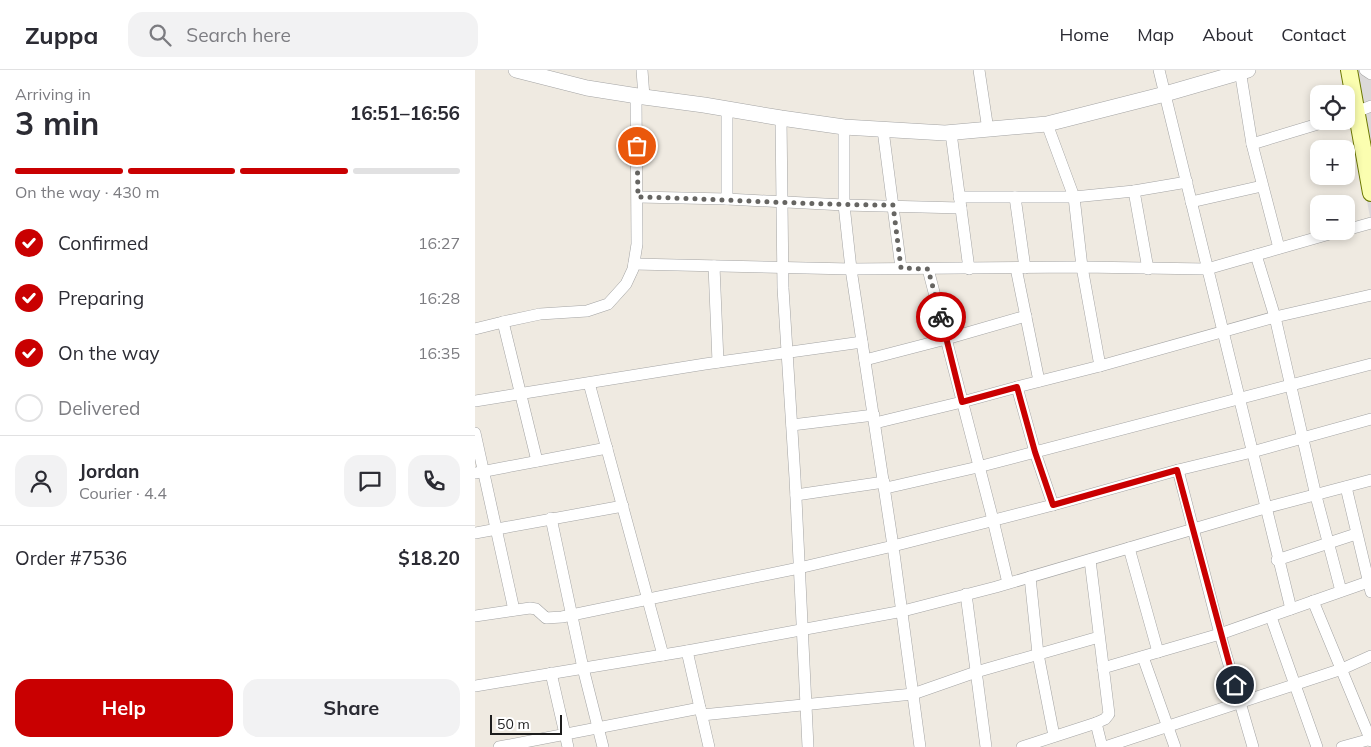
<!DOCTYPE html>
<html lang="en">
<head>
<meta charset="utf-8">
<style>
	:root { --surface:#fff; --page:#f2f2f3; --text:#2b2b33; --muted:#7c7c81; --line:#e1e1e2; --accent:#c90001 }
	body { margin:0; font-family:Mulish,sans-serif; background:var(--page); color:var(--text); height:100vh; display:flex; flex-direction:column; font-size:19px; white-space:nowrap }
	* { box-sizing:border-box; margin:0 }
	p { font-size:16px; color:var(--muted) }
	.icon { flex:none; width:28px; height:28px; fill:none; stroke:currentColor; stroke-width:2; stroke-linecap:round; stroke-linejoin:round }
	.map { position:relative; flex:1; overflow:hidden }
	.panel { display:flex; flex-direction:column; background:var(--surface); width:475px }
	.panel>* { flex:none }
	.controls { position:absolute; left:835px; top:15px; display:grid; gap:10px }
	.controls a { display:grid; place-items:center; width:45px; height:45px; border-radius:10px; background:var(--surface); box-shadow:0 2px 8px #0003; font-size:25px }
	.scale { position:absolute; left:15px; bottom:12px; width:72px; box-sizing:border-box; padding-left:5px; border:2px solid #1d1d1d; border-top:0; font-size:14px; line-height:18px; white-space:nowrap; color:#1d1d1d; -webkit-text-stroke:4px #fff; paint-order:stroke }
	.pin { position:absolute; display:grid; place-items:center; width:42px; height:42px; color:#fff; margin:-21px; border:2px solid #fff; border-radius:50%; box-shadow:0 1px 5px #0007 }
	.courier { position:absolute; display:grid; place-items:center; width:50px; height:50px; margin:-25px; border:4px solid #c90001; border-radius:50%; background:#fff; color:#222; box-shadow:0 1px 6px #0007 }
	.summary em { font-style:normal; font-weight:700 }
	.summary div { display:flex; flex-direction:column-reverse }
	.summary { display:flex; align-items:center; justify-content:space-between; height:85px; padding:0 15px }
	h1 { font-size:32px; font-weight:700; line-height:38px }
	.bar { display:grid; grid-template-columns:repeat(4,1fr); gap:8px 5px; align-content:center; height:60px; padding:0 15px }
	.bar i { height:6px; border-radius:4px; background:var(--line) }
	.bar .on { background:var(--accent) }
	.bar p { grid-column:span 4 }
	.line { display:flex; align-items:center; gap:12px; padding:0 15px; border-top:1px solid var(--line) }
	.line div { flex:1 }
	.round { display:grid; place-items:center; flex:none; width:52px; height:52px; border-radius:15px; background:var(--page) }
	ol { padding:0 15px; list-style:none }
	li { display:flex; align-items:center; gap:15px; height:55px }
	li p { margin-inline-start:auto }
	li .icon { padding:5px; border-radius:50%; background:var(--accent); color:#fff; stroke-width:4 }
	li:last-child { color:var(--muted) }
	li i { width:28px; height:28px; border:2px solid var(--line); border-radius:50% }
	.button { display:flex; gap:10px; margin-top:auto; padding:10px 15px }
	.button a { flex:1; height:58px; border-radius:15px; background:var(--accent); color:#fff; font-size:20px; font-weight:700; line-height:58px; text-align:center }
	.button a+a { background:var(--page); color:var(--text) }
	header { display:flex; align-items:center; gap:30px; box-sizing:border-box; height:70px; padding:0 25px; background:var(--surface); border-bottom:1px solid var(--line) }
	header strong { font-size:24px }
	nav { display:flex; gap:28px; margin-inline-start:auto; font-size:18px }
	.search { width:350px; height:45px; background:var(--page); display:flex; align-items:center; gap:12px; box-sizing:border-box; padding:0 18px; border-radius:15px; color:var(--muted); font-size:19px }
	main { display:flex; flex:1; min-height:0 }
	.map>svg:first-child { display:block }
</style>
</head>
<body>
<header>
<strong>Zuppa</strong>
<div class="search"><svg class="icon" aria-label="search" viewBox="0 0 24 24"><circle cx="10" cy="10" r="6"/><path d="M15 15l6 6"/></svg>Search here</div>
<nav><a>Home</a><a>Map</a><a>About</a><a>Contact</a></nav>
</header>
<main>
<section class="panel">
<div class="summary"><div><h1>3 min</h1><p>Arriving in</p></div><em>16:51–16:56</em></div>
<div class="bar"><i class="on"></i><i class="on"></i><i class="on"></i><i></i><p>On the way · 430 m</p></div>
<ol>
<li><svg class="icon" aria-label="check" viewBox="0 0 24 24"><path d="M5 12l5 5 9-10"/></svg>Confirmed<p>16:27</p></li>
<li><svg class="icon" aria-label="check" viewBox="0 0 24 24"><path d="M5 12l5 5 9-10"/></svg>Preparing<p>16:28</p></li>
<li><svg class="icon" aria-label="check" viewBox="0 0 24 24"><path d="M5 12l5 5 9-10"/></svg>On the way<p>16:35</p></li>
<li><i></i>Delivered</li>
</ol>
<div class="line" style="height:90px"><a class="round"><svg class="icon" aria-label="person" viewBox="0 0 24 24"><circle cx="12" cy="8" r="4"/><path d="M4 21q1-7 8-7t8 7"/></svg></a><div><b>Jordan</b><p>Courier · 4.4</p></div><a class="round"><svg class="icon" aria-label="chat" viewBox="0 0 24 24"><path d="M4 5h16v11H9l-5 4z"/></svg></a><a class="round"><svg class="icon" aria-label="phone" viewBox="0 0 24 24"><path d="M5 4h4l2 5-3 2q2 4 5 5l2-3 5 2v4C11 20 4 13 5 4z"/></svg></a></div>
<div class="line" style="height:65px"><div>Order #7536</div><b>$18.20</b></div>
<div class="button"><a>Help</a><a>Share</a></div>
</section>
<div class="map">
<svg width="896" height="677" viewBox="0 0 896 677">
	<rect width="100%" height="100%" fill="#efeae1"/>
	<path fill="#dbd9d9" d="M867 0H888L896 5V152Z"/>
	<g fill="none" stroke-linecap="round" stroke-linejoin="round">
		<g stroke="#a4a4a4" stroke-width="12">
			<g id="minor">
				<path d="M167 0 169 27"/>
				<path d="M504 0 513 60"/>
				<path d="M684 0 816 539"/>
				<path d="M765 0 777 74 804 178"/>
				<path d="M890 0 896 4"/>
				<path d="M252 39V129"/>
				<path d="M871 46 896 36"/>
				<path d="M306 48 308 218 320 408 333 677"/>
				<path d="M572 54 599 127 607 197 625 296 800 247 896 225"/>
				<path d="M408 60 426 198"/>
				<path d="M476 63 494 199"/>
				<path d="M777 74 853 51"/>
				<path d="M659 121 673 199"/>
				<path d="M163 127 252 129 369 135 486 138"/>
				<path d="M484 127H599L659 121 712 112"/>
				<path d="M540 127 550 198"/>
				<path d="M716 132 787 116"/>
				<path d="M871 160 896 153"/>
				<path d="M781 185 865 161"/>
				<path d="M159 194 376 199 607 197 732 199 781 185 800 247 841 426 866 521"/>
				<path d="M239 196 243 292"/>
				<path d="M541 198 564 311"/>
				<path d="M453 199 518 450 533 513"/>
				<path d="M28 252 65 244 112 241 133 234 151 214 158 199 162 174 161 26"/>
				<path d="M0 259 28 252 62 391"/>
				<path d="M390 290 471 269 551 246"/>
				<path d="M114 313 188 585"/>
				<path d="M0 331 230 294 387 272"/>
				<path d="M400 353 487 332 542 317"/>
				<path d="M317 355 399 345"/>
				<path d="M0 363 39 540"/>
				<path d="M703 400 745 564 778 677"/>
				<path d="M0 403 132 378"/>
				<path d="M871 417 896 522"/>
				<path d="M411 418 503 397 896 294"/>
				<path d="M321 425 409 412"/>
				<path d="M578 435 560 382 542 317 625 296"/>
				<path d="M76 448 108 598 128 677"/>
				<path d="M0 463 148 436"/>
				<path d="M654 478 683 582"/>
				<path d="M615 490 634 644 630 649 621 653"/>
				<path d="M802 490 881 464"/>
				<path d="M555 507 563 584 579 666"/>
				<path d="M491 524 511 677"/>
				<path d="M838 531 896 671"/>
				<path d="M0 546 55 538 61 539 71 548 87 547 324 498 418 476 376 199 369 135V57"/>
				<path d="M796 547 842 677"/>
				<path d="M212 581 234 677"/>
				<path d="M668 587 700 677"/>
				<path d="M628 598 745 564 893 512"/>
				<path d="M76 603 93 677"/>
				<path d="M0 616 212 581 428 541 521 517 790 438 896 410"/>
				<path d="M227 645 438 624 501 602 624 567"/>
				<path d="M24 677 225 638"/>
				<path d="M445 677 418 476 578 435 703 400 777 382 896 349"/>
				<path d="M547 677 621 653 627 677"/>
				<path d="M630 677 867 599 896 586"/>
				<path d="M867 677 896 669"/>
			</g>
		</g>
		<g stroke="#a4a4a4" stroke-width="16">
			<path id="tertiary" d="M41 0 112 18 169 27 229 35 306 48 369 57 470 63 572 54 690 24 773 0"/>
		</g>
		<g stroke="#6b7700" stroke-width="18">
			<path id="secondary" d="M874 0 896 123"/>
		</g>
		<use href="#minor" stroke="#fff" stroke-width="11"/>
		<use href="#tertiary" stroke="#fff" stroke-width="15"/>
		<use href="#secondary" stroke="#fbfeb0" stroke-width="16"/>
	</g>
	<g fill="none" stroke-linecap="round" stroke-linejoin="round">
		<path stroke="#666562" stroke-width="5" stroke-dasharray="0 9" d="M162 76 163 127C248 129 333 135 418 135L426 198 453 199 466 247"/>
		<path stroke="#c90001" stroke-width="6" d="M466 247 487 332 542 317 560 382 578 435 702 400 760 615"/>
	</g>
</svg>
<div class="controls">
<a><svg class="icon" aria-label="locate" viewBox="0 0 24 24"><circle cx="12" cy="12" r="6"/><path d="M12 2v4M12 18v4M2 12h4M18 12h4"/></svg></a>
<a>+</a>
<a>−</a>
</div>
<div class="scale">50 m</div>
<div class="pin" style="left:162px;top:76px;background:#ea580c"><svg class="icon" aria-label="bag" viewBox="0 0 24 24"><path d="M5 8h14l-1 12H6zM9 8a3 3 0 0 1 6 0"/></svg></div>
<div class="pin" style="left:760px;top:615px;background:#1f2937"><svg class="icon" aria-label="home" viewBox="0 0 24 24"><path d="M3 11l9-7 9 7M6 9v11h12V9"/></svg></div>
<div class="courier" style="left:466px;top:247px"><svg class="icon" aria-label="bike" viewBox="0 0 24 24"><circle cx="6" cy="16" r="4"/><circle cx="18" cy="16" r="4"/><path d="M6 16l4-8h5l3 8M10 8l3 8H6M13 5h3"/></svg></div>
</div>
</main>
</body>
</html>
